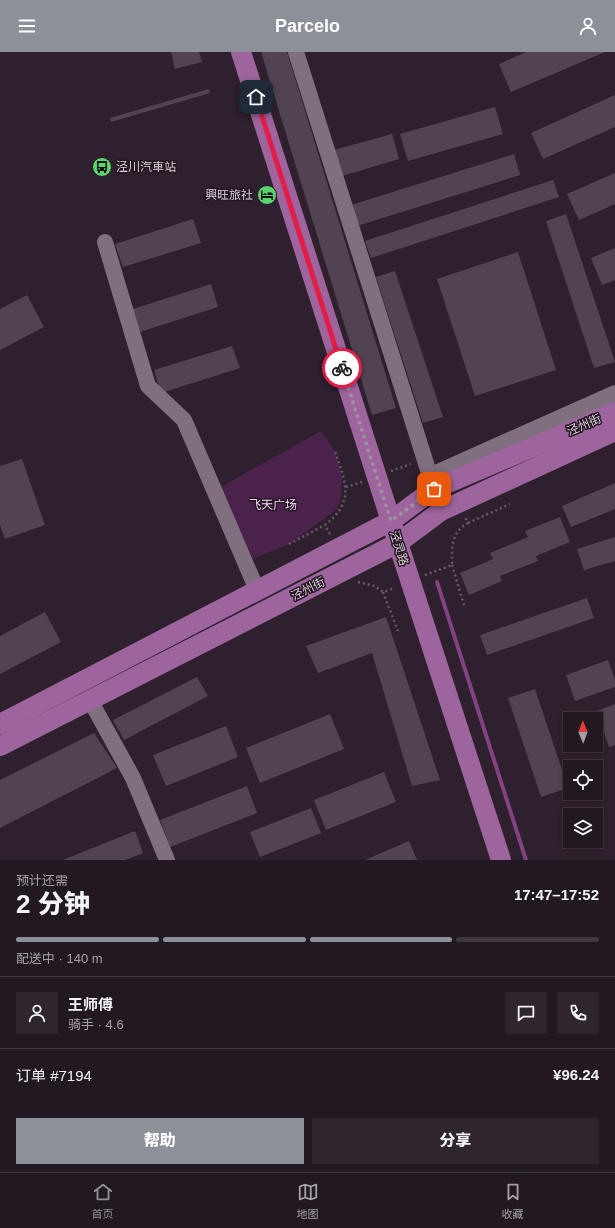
<!DOCTYPE html>
<html lang="zh">
<head>
<meta charset="utf-8">
<style>
	:root { --surface:#221822; --page:#2e252f; --text:#f1f3f6; --muted:#a2a0a5; --line:#3f3740; --accent:#8c9099 }
	body { margin:0; font-family:Arial,"Noto Sans SC",sans-serif; background:var(--page); color:var(--text); height:100vh; display:flex; flex-direction:column; font-size:15px; white-space:nowrap }
	* { box-sizing:border-box; margin:0 }
	p { font-size:13px; color:var(--muted) }
	.icon { flex:none; width:22px; height:22px; fill:none; stroke:currentColor; stroke-width:2; stroke-linecap:round; stroke-linejoin:round }
	.map { position:relative; height:808px; overflow:hidden }
	.drawer { display:flex; flex-direction:column; background:var(--surface); flex:1 }
	.drawer>* { flex:none }
	.needle { width:26px; rotate:359deg }
	.controls { position:absolute; left:563px; top:660px; display:grid; gap:8px }
	.controls a { display:grid; place-items:center; width:40px; height:40px; border-radius:0px; background:var(--surface); box-shadow:0 2px 6px #0003,0 0 0 1px var(--line); font-size:20px }
	.pin { position:absolute; display:grid; place-items:center; width:34px; height:34px; color:#fff; margin:-17px; border-radius:8px; box-shadow:0 2px 6px #0006 }
	.courier { position:absolute; display:grid; place-items:center; width:40px; height:40px; margin:-20px; border:3px solid #e11d48; border-radius:50%; background:#fff; color:#222; box-shadow:0 1px 5px #0007 }
	.headline em { font-style:normal; font-weight:800 }
	.headline div { display:flex; flex-direction:column-reverse }
	.headline { display:flex; align-items:center; justify-content:space-between; height:68px; padding:0 16px }
	h1 { font-size:26px; font-weight:800; line-height:30px }
	.bar { display:grid; grid-template-columns:repeat(4,1fr); gap:6px 4px; align-content:center; height:48px; padding:0 16px }
	.bar i { height:5px; border-radius:3px; background:var(--line) }
	.bar .selected { background:var(--accent) }
	.bar p { grid-column:span 4 }
	.line { display:flex; align-items:center; gap:10px; padding:0 16px; border-top:1px solid var(--line) }
	.line div { flex:1 }
	.round { display:grid; place-items:center; flex:none; width:42px; height:42px; border-radius:0px; background:var(--page) }
	.cta { display:flex; gap:8px; margin-top:auto; padding:8px 16px }
	.cta a { flex:1; height:46px; border-radius:0px; background:var(--accent); color:#fff; font-size:16px; font-weight:800; line-height:46px; text-align:center }
	.cta a+a { background:var(--page); color:var(--text) }
	header { display:flex; justify-content:space-between; align-items:center; height:52px; padding:0 16px; background:var(--accent); color:#fff; font-size:18px; font-weight:800 }
	.dock { display:flex; justify-content:space-around; align-items:center; height:56px; border-top:1px solid var(--line); background:var(--surface); font-size:11px; color:var(--muted) }
	.dock a { display:grid; justify-items:center; gap:2px }
	.dock .selected { color:var(--accent) }
	.map>svg:first-child { display:block }
</style>
</head>
<body>
<header><svg class="icon" aria-label="menu" viewBox="0 0 24 24"><path d="M4 6h16M4 12h16M4 18h16"/></svg>Parcelo<svg class="icon" aria-label="person" viewBox="0 0 24 24"><circle cx="12" cy="8" r="4"/><path d="M4 21q1-7 8-7t8 7"/></svg></header>
<div class="map">
<svg width="615" height="808" viewBox="0 0 615 808">
	<rect width="100%" height="100%" fill="#2e202d"/>
	<path fill="#4b224b" d="M321 379 335 399 342 426 341 447 337 456 330 463 289 492 253 507 217 437Z"/>
	<g fill="none" stroke-linecap="round" stroke-linejoin="round">
		<path stroke="#844285" stroke-width="4" d="M437 530 526 808"/>
	</g>
	<g fill="#524351">
		<path d="M171 0H199L202 10 175 17Z"/>
		<path d="M261 0H287L396 356 372 363Z"/>
		<path d="M526 0H605L511 40 499 12Z"/>
		<path d="M209 37 210 41 111 70 110 66Z"/>
		<path d="M615 43V75L543 107 531 81Z"/>
		<path d="M495 55 503 82 408 109 400 82Z"/>
		<path d="M392 82 399 107 342 124 334 98Z"/>
		<path d="M514 102 520 123 357 174 351 153Z"/>
		<path d="M615 121V152L579 168 567 142Z"/>
		<path d="M553 128 559 145 371 206 365 189Z"/>
		<path d="M566 162 615 310 594 316 546 169Z"/>
		<path d="M193 167 201 191 123 215 115 192Z"/>
		<path d="M615 196V228L602 233 591 206Z"/>
		<path d="M518 200 556 318 475 344 437 227Z"/>
		<path d="M395 219 443 365 423 371 376 225Z"/>
		<path d="M211 232 218 255 140 280 133 257Z"/>
		<path d="M27 243 44 275 0 298V257Z"/>
		<path d="M232 294 240 316 161 341 154 318Z"/>
		<path d="M22 407 45 473 5 487 0 473V414Z"/>
		<path d="M615 431V457L571 475 562 454Z"/>
		<path d="M560 465 570 490 536 504 538 509 500 524 502 529 469 543 460 521 493 507 490 501 528 485 525 479Z"/>
		<path d="M615 485V509L584 518 577 497Z"/>
		<path d="M587 546 594 566 487 603 480 583Z"/>
		<path d="M45 560 61 590 0 622V584Z"/>
		<path d="M386 565 440 728 412 734 372 601 318 621 306 594Z"/>
		<path d="M608 608 615 628V635L575 649 566 623Z"/>
		<path d="M197 625 208 644 124 688 113 668Z"/>
		<path d="M535 637 568 736 541 745 508 646Z"/>
		<path d="M615 652V693L609 695 597 659Z"/>
		<path d="M330 662 344 697 260 731 246 696Z"/>
		<path d="M226 674 238 705 166 734 153 703Z"/>
		<path d="M94 681 117 716 0 776V728Z"/>
		<path d="M384 720 396 750 326 778 314 748Z"/>
		<path d="M247 734 257 761 170 795 160 768Z"/>
		<path d="M311 756 321 781 260 805 250 780Z"/>
		<path d="M135 779 143 801 125 808H63Z"/>
		<path d="M409 789 417 808H365Z"/>
	</g>
	<g fill="none" stroke-linecap="round" stroke-linejoin="round">
		<g stroke="#685b67" stroke-width="2.5" stroke-dasharray="2 3" stroke-linecap="butt">
			<path d="M391 419 411 412"/>
			<path d="M346 435 362 430"/>
			<path d="M468 471 510 452"/>
			<path d="M330 482 325 473C356 448 345 431 335 399"/>
			<path d="M289 492 325 473"/>
			<path d="M452 513 464 553"/>
			<path d="M425 523 452 513C452 495 451 480 468 471L465 465"/>
			<path d="M358 530 375 534 383 540 395 536"/>
			<path d="M383 540 398 579"/>
		</g>
		<g stroke="#7f6f7f" stroke-width="16">
			<path d="M296 0 441 459"/>
			<path d="M105 190 148 334 184 368 257 538"/>
			<path d="M429 424 615 341"/>
			<path d="M90 648 133 726 167 808"/>
		</g>
		<g stroke="#9d649e" stroke-width="20">
			<path d="M241 0 398 491 501 808"/>
			<path d="M0 672 391 469 434 437 615 360"/>
			<path d="M0 694 398 491 441 459 615 379"/>
		</g>
	</g>
	<g fill="none" stroke-linecap="round" stroke-linejoin="round">
		<path stroke="#9e929d" stroke-width="4" stroke-dasharray="0 7.2" d="M342 316 391 469 434 437"/>
		<path stroke="#e11d48" stroke-width="5" d="M256 45 342 316"/>
	</g>
	<defs>
		<g id="bus-disc" transform="scale(1)"><circle r="9.5" fill="#5ad56e" stroke="#241724"/><path d="M-5-6H5V4H4V6H2V4H-2V6H-4V4H-5ZM-3.5-4V0h7V-4ZM-3.5 1.2v1.5H-2V1.2ZM2 1.2v1.5H3.5V1.2Z" fill="#111"/></g>
		<g id="hotel-disc" transform="scale(1)"><circle r="9.5" fill="#5ad56e" stroke="#241724"/><path d="M-6-4.5h1.5V1H6V5H4.5V3h-9V5H-6ZM-4 0a1.8 1.8 0 1 1 3.6 0ZM.5 0V-2.5h3Q6-2.5 6 0Z" fill="#111"/></g>
	</defs>
	<g fill-rule="evenodd">
		<use href="#bus-disc" x="102" y="115"/>
		<use href="#hotel-disc" x="267" y="143"/>
	</g>
	<g text-anchor="middle" dominant-baseline="central" stroke-width="3" stroke-linejoin="round" paint-order="stroke">
		<g font-size="12" fill="#dad0d9" stroke="#241724" text-anchor="start">
			<text x="116" y="115">泾川汽車站</text>
			<text x="253" y="143" text-anchor="end">興旺旅社</text>
		</g>
		<g font-size="12" fill="#dad0d9" stroke="#241724">
			<text transform="translate(584 373) rotate(-23)">泾州街</text>
			<text transform="translate(399 496) rotate(72)">泾灵路</text>
			<text transform="translate(308 537) rotate(-27)">泾州街</text>
		</g>
		<g font-size="12" fill="#f8d2f7" stroke="#241724">
			<text x="273" y="453">飞天广场</text>
		</g>
	</g>
</svg>
<div class="controls">
<a><svg class="needle" viewBox="-14 -14 28 28"><path d="M0-13l5 13h-10z" fill="#e53935"/><path d="M0 13l5-13h-10z" fill="#a2a0a5"/></svg></a>
<a><svg class="icon" aria-label="locate" viewBox="0 0 24 24"><circle cx="12" cy="12" r="6"/><path d="M12 2v4M12 18v4M2 12h4M18 12h4"/></svg></a>
<a><svg class="icon" aria-label="layers" viewBox="0 0 24 24"><path d="M12 4l9 5-9 5-9-5zM3 14l9 5 9-5"/></svg></a>
</div>
<div class="pin" style="left:434px;top:437px;background:#ea580c"><svg class="icon" aria-label="bag" viewBox="0 0 24 24"><path d="M5 8h14l-1 12H6zM9 8a3 3 0 0 1 6 0"/></svg></div>
<div class="pin" style="left:256px;top:45px;background:#1f2937"><svg class="icon" aria-label="home" viewBox="0 0 24 24"><path d="M3 11l9-7 9 7M6 9v11h12V9"/></svg></div>
<div class="courier" style="left:342px;top:316px"><svg class="icon" aria-label="bike" viewBox="0 0 24 24"><circle cx="6" cy="16" r="4"/><circle cx="18" cy="16" r="4"/><path d="M6 16l4-8h5l3 8M10 8l3 8H6M13 5h3"/></svg></div>
</div>
<section class="drawer">
<div class="headline"><div><h1>2 分钟</h1><p>预计还需</p></div><em>17:47–17:52</em></div>
<div class="bar"><i class="selected"></i><i class="selected"></i><i class="selected"></i><i></i><p>配送中 · 140 m</p></div>
<div class="line" style="height:72px"><a class="round"><svg class="icon" aria-label="person" viewBox="0 0 24 24"><circle cx="12" cy="8" r="4"/><path d="M4 21q1-7 8-7t8 7"/></svg></a><div><b>王师傅</b><p>骑手 · 4.6</p></div><a class="round"><svg class="icon" aria-label="chat" viewBox="0 0 24 24"><path d="M4 5h16v11H9l-5 4z"/></svg></a><a class="round"><svg class="icon" aria-label="phone" viewBox="0 0 24 24"><path d="M5 4h4l2 5-3 2q2 4 5 5l2-3 5 2v4C11 20 4 13 5 4z"/></svg></a></div>
<div class="line" style="height:52px"><div>订单 #7194</div><b>¥96.24</b></div>
<div class="cta"><a>帮助</a><a>分享</a></div>
</section>
<nav class="dock">
<a class="selected"><svg class="icon" aria-label="home" viewBox="0 0 24 24"><path d="M3 11l9-7 9 7M6 9v11h12V9"/></svg>首页</a>
<a><svg class="icon" aria-label="map" viewBox="0 0 24 24"><path d="M3 6l6-2 6 2 6-2v14l-6 2-6-2-6 2zM9 4v14M15 6v14"/></svg>地图</a>
<a><svg class="icon" aria-label="saved" viewBox="0 0 24 24"><path d="M7 4h10v16l-5-4-5 4z"/></svg>收藏</a>
</nav>
</body>
</html>
